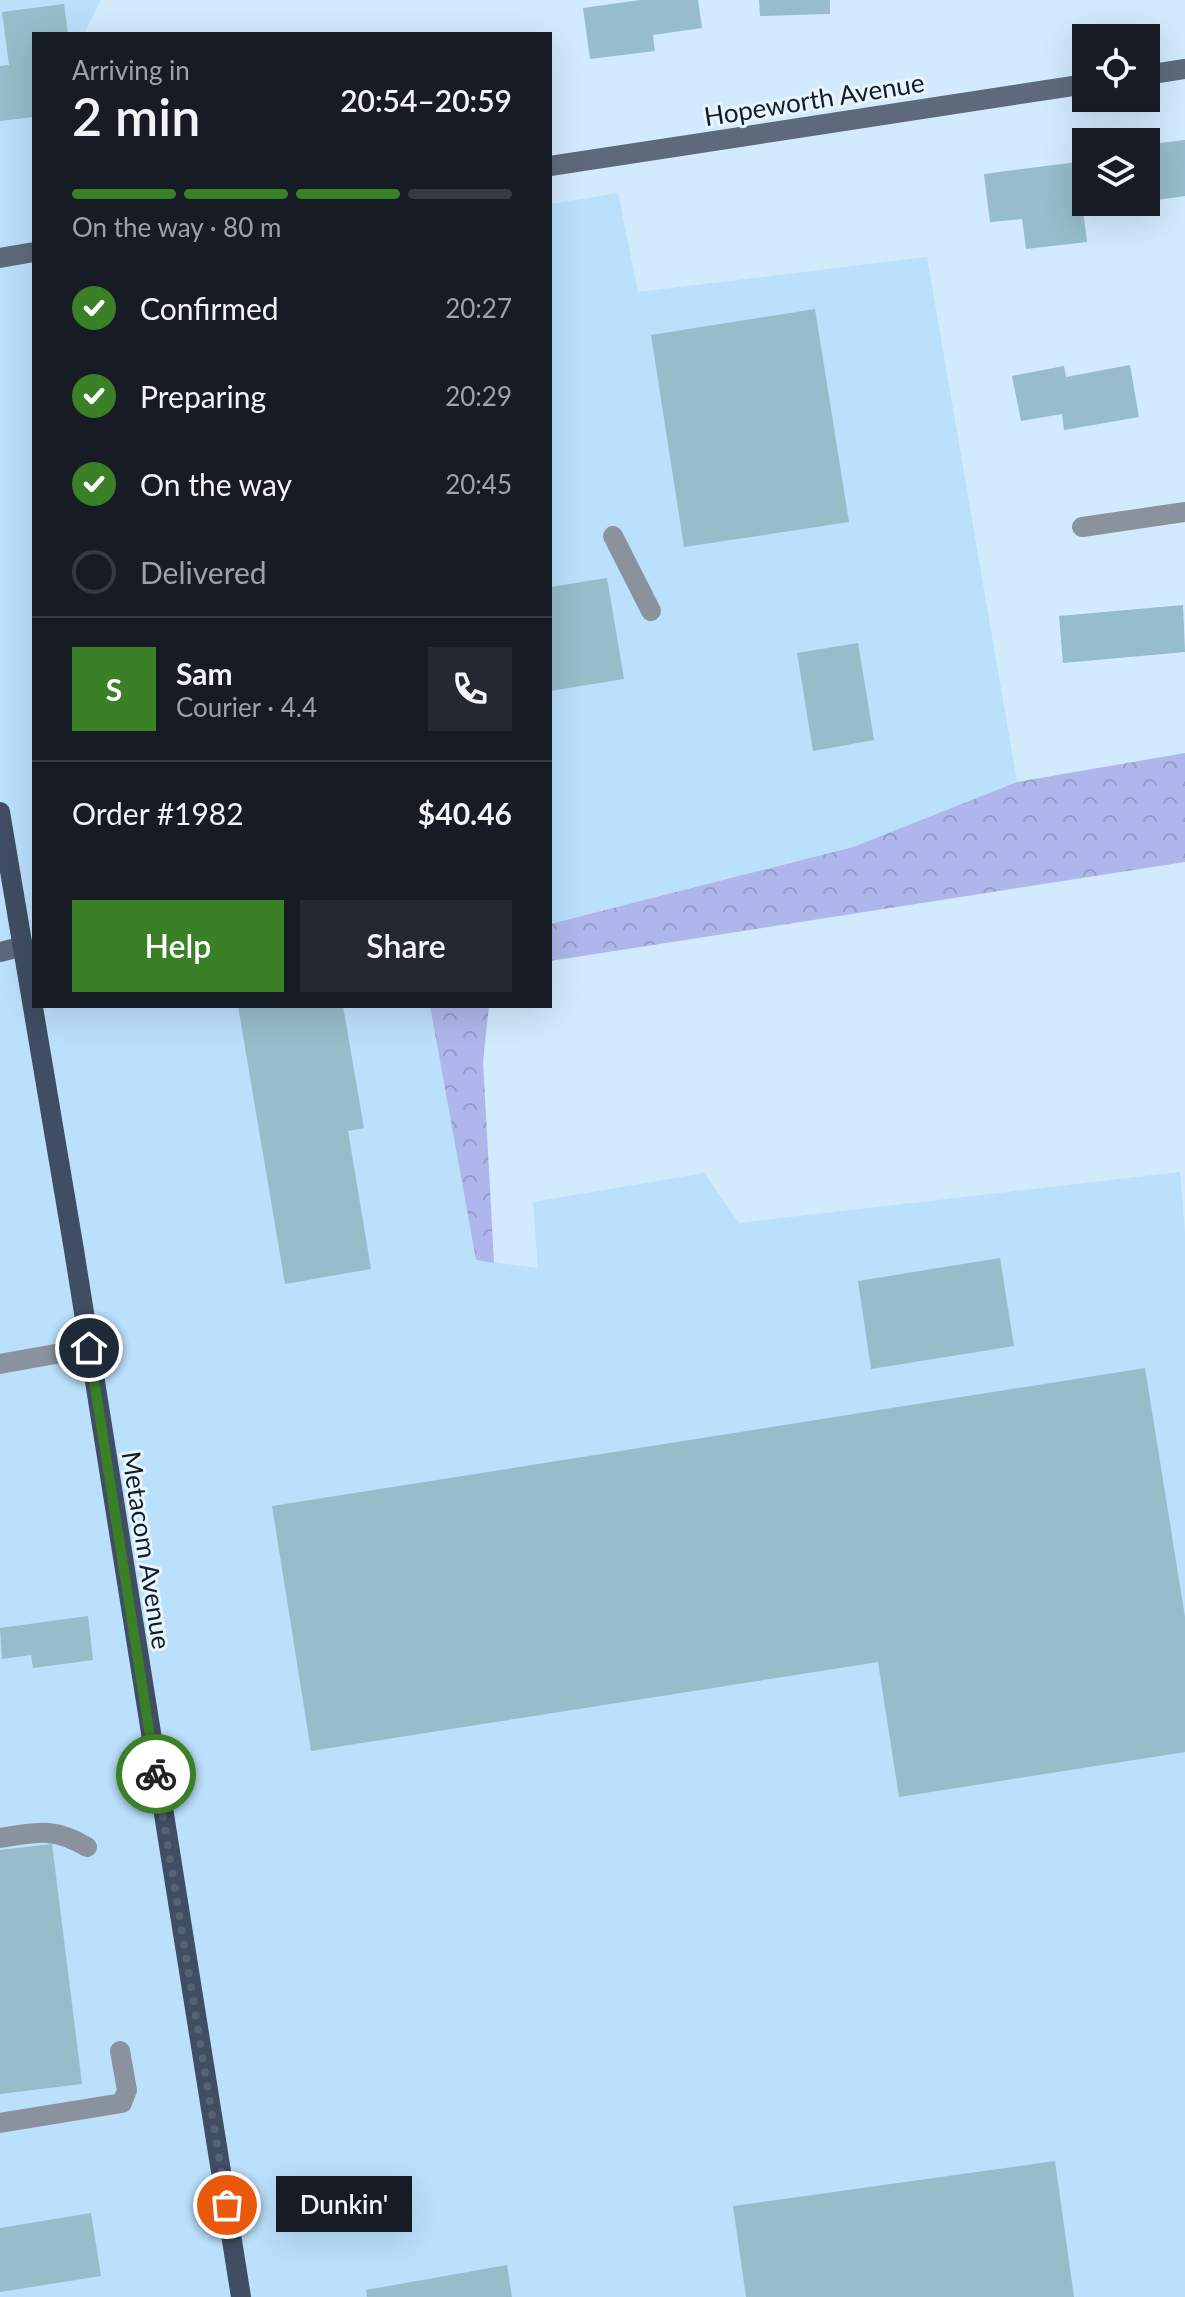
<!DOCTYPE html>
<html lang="en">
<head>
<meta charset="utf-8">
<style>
	:root { --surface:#171b24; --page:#242831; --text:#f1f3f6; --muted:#9ea1a6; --line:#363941; --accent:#398026 }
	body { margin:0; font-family:Lato,sans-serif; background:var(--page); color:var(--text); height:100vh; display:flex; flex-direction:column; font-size:30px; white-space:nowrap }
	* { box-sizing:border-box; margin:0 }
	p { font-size:26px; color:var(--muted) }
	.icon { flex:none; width:44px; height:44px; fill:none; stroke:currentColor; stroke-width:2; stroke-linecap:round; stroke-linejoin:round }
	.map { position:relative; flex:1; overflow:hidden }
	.details { position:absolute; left:32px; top:32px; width:520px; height:976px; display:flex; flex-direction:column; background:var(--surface); border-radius:0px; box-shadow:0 8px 32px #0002 }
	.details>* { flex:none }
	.controls { position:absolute; left:1072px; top:24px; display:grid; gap:16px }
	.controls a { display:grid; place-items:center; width:88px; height:88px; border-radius:0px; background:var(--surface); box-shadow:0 8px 32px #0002; font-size:40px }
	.pin { position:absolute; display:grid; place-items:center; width:68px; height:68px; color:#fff; margin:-34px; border:4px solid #fff; border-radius:50%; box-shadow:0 2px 8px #0007 }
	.courier { position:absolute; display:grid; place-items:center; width:80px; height:80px; margin:-40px; border:6px solid #398026; border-radius:50%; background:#fff; color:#222; box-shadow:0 2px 10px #0007 }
	.bubble { position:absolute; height:56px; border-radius:0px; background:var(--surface); box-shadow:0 8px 32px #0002; font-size:26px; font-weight:600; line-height:56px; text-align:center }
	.headline em { font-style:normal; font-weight:600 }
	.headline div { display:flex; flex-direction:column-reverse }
	.headline { display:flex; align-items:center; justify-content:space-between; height:136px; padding:0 40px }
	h1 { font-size:52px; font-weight:600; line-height:60px }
	.bar { display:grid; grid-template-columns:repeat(4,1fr); gap:12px 8px; align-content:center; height:96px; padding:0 40px }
	.bar i { height:10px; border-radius:6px; background:var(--line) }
	.bar .active { background:var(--accent) }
	.bar p { grid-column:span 4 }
	.line { display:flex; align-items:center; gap:20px; padding:0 40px; border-top:2px solid var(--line) }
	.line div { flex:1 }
	.round { display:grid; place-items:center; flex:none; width:84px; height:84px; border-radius:0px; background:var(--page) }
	ol { padding:0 40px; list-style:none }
	li { display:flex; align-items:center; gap:24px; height:88px }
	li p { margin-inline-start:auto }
	li .icon { padding:8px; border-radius:50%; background:var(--accent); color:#fff; stroke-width:4 }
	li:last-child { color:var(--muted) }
	li i { width:44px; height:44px; border:4px solid var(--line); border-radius:50% }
	.cta { display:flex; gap:16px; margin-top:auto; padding:16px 40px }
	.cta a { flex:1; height:92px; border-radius:0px; background:var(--accent); color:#fff; font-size:32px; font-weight:600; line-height:92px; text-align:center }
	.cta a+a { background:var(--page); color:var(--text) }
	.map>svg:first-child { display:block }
</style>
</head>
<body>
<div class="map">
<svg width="1185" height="2297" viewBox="0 0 1185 2297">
	<defs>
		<pattern id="forest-crowns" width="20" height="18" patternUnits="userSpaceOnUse" patternTransform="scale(2)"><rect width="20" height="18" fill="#afb6eb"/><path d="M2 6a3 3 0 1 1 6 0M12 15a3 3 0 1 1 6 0" fill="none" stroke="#969cc9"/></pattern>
	</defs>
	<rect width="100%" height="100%" fill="#d1eafc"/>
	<g fill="#bae0fc">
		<path d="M0 0H101L84 34H34V1006H430L476 1260 538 1268 533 1202 704 1173 739 1223 1180 1172 1185 1234V2297H0Z"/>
		<path d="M618 193 638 292 927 257 1017 782 853 847 550 924V204Z"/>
	</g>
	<g fill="url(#forest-crowns)">
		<path d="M1185 753V862L550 961V924L853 847 1017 782Z"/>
		<path d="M430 1006H489L483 1061 494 1263 476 1260Z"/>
	</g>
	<g fill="#96bdc9">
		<path d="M640 0H698L702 28 653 35 655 51 590 59 583 8Z"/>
		<path d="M759 0H830V14L760 16Z"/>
		<path d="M64 4 68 34H34V117L0 121V66L9 65 2 12Z"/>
		<path d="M1185 140V196L1157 200 1150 144Z"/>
		<path d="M1077 162 1087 242 1026 249 1022 219 990 222 984 174Z"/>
		<path d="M815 309 849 522 684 547 651 335Z"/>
		<path d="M1130 365 1139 417 1064 430 1062 414 1021 421 1012 376 1064 366 1066 377Z"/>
		<path d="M607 578 624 679 550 691V587Z"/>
		<path d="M1183 605 1185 652 1063 663 1059 616Z"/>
		<path d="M858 643 874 740 813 751 797 653Z"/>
		<path d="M238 1006H343L364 1128 348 1131 371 1269 285 1284Z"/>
		<path d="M1000 1258 1014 1346 871 1369 858 1281Z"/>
		<path d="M1145 1368 1185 1617V1752L899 1797 878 1662 311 1751 272 1506Z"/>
		<path d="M88 1616 93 1660 33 1668 31 1655 2 1659 0 1628Z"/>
		<path d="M52 1844 82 2084 0 2094V1850Z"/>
		<path d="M1055 2161 1074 2297H746L733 2206Z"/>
		<path d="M91 2213 101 2276 0 2292V2228Z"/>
		<path d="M507 2265 512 2297H367L366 2290Z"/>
	</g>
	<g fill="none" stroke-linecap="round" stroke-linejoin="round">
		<g stroke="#8a929e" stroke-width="20">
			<path d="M613 536 651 611"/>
			<path d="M0 1364 89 1348"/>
			<path d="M0 1838C37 1832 54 1827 87 1847"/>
			<path d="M0 2123 122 2103 127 2090 120 2051"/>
		</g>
		<path stroke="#8a929e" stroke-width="20" d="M1082 527 1185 512"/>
		<g stroke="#5e6a7b" stroke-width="20">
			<path d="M1146 75 1185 69"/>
			<path d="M550 166 1086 84"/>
			<path d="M0 258 34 252"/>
			<path d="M0 952 24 946"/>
		</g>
		<path stroke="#404d62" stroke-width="20" d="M0 812 74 1250 241 2297"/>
	</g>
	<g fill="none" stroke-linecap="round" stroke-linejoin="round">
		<path stroke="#546470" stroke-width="8" stroke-dasharray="0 14.4" d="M156 1774 227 2205"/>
		<path stroke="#398026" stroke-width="10" d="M89 1348 156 1774"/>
	</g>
	<g text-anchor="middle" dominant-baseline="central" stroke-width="6" stroke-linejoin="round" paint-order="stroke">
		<g font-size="26" fill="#111c24" stroke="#e9f5fe">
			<text transform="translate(814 99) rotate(-9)">Hopeworth Avenue</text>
			<text transform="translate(147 1550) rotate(81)">Metacom Avenue</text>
		</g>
	</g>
</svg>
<div class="controls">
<a><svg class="icon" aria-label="locate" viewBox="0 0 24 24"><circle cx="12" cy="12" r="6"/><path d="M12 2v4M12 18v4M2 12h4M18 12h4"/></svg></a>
<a><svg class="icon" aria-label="layers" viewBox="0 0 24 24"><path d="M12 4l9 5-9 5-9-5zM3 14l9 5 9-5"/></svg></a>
</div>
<div class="pin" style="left:227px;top:2205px;background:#ea580c"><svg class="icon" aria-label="bag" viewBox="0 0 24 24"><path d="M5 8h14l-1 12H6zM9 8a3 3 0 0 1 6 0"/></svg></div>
<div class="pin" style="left:89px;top:1348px;background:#1f2937"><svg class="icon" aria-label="home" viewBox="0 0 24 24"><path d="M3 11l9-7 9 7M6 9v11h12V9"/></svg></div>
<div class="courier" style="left:156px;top:1774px"><svg class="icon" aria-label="bike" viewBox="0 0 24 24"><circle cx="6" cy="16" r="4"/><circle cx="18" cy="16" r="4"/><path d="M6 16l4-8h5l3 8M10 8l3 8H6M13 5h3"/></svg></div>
<div class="bubble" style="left:276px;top:2176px;width:136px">Dunkin'</div>
<section class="details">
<div class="headline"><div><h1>2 min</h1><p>Arriving in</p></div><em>20:54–20:59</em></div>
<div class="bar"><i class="active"></i><i class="active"></i><i class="active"></i><i></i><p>On the way · 80 m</p></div>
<ol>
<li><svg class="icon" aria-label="check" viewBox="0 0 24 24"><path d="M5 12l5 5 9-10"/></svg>Confirmed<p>20:27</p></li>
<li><svg class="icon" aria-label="check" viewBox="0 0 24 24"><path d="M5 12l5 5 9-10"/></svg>Preparing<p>20:29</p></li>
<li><svg class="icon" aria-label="check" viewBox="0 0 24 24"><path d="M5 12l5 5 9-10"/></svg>On the way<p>20:45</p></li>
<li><i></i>Delivered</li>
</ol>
<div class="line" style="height:144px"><b class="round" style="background:var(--accent);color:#fff">S</b><div><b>Sam</b><p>Courier · 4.4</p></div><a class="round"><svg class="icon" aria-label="phone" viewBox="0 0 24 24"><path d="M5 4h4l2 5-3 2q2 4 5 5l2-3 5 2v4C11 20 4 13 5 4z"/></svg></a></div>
<div class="line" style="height:104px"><div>Order #1982</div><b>$40.46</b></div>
<div class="cta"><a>Help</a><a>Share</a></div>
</section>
</div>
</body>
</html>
